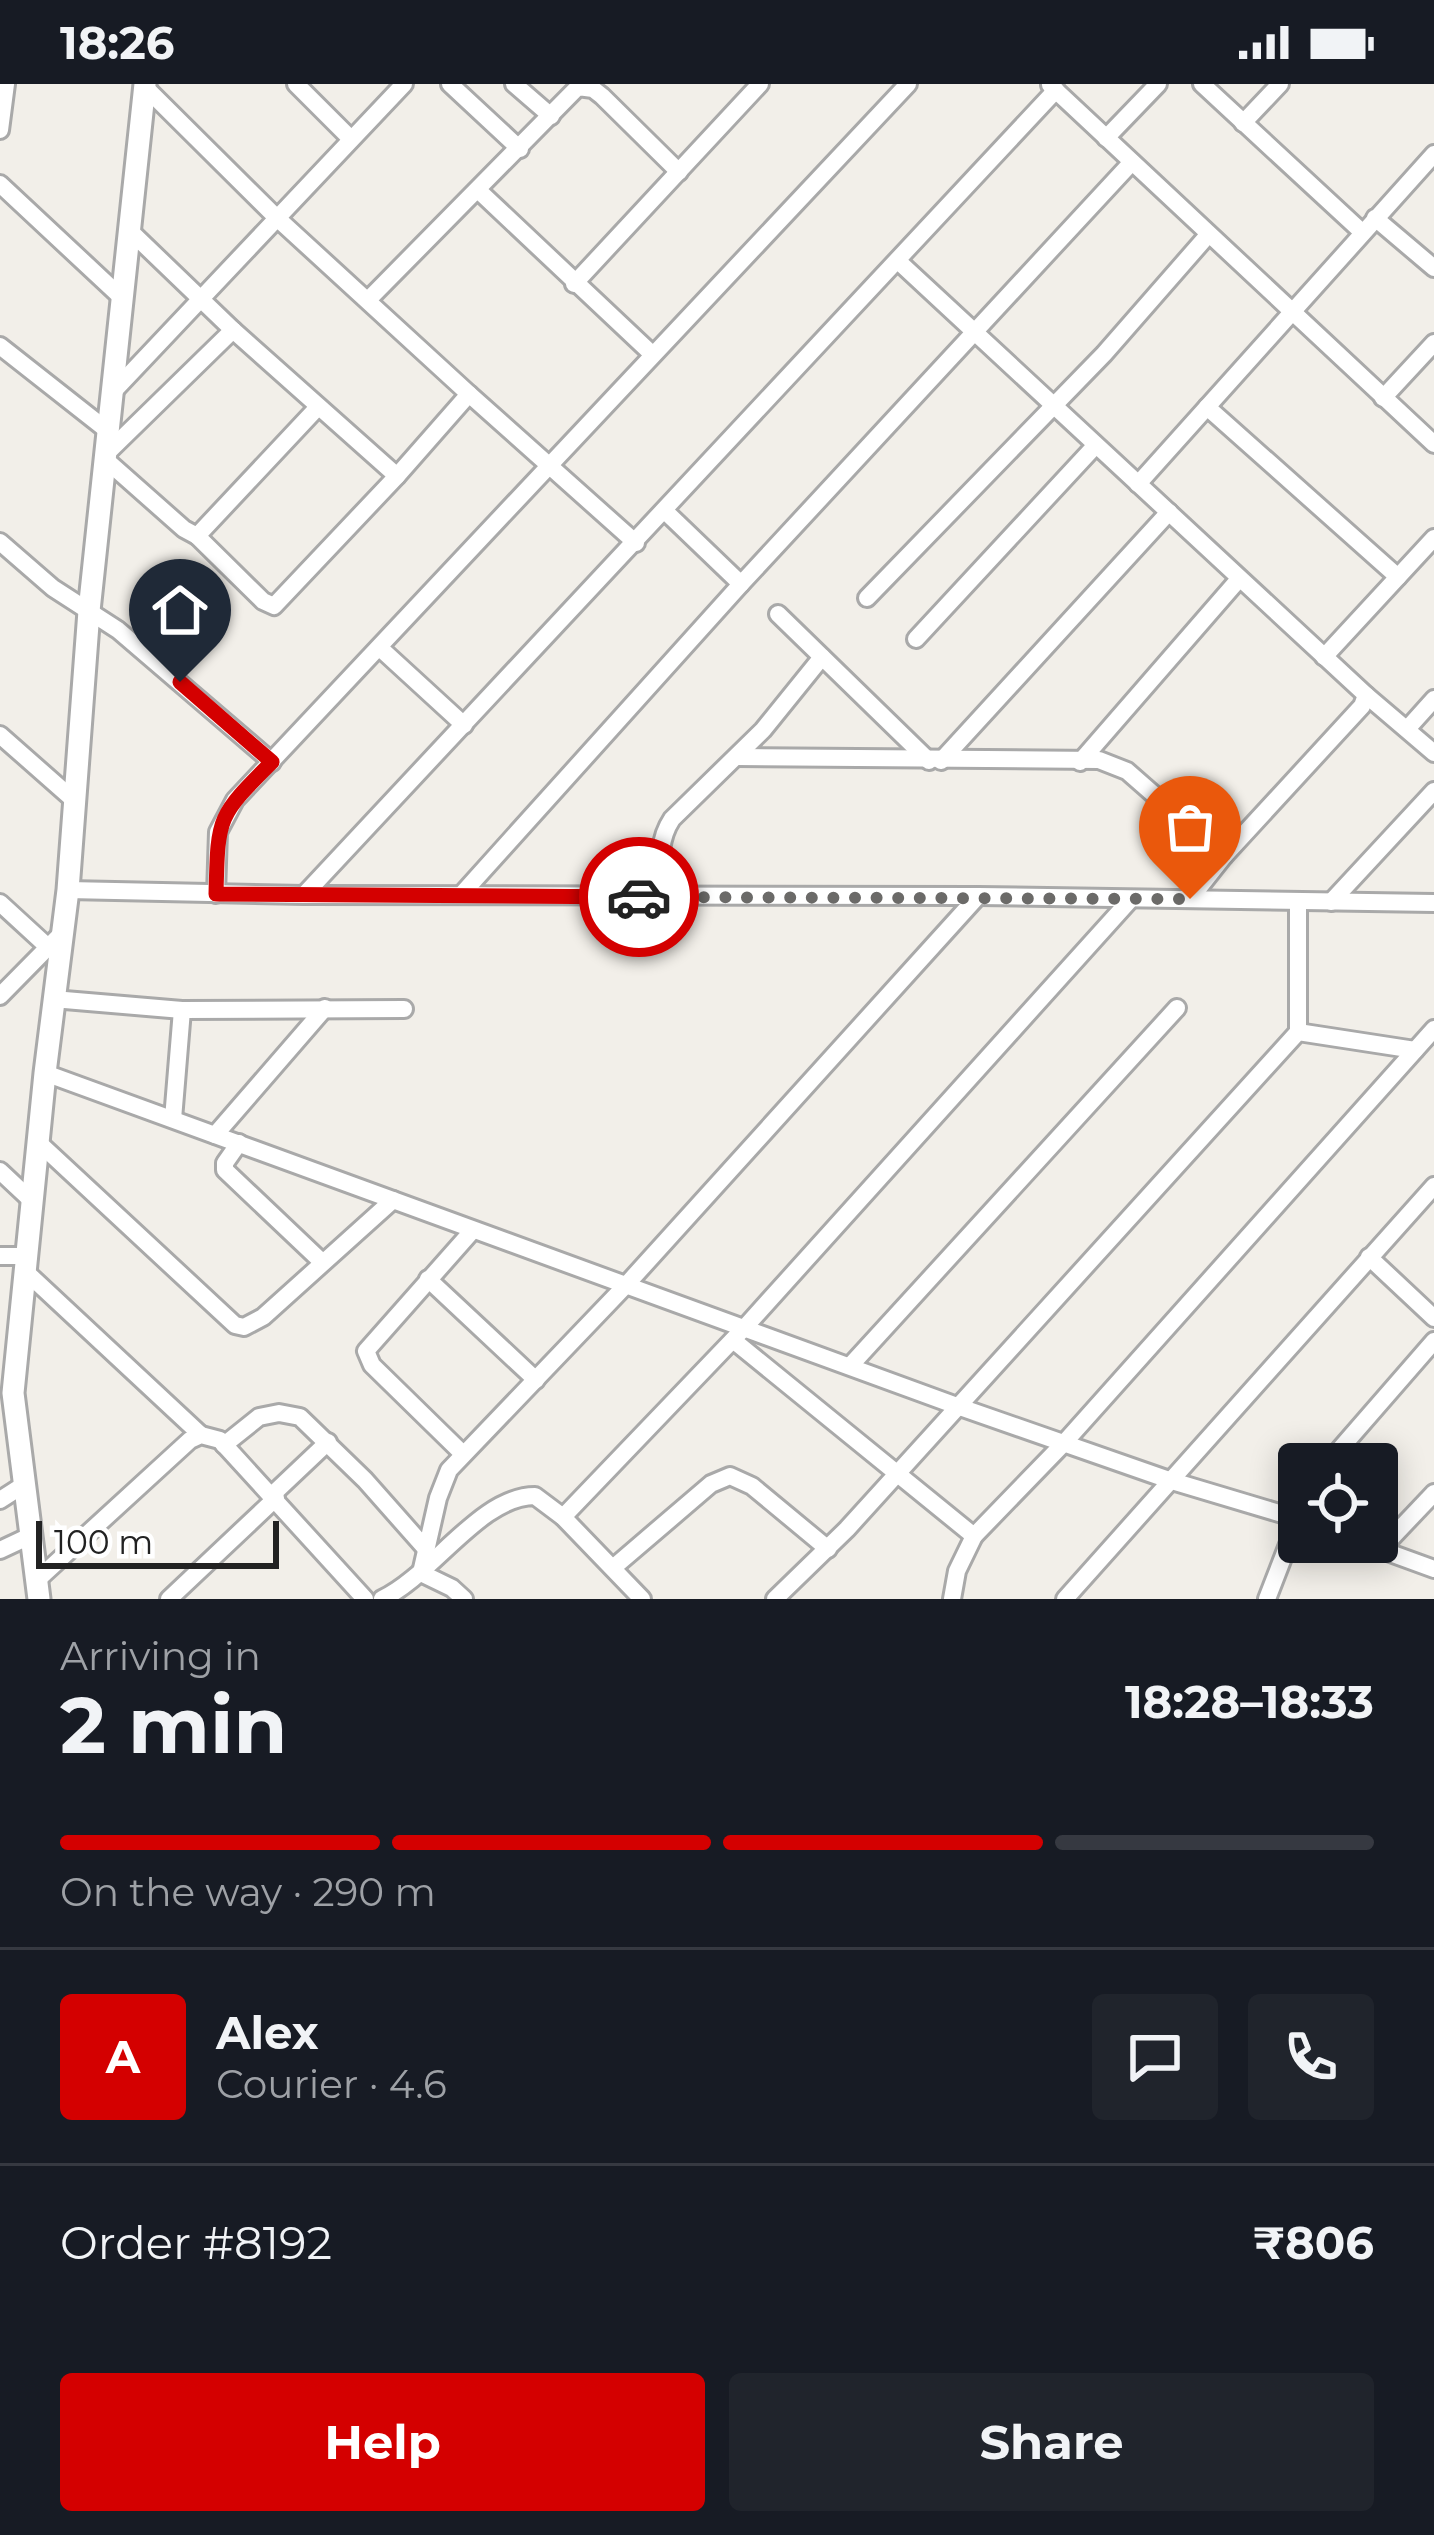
<!DOCTYPE html>
<html lang="en">
<head>
<meta charset="utf-8">
<style>
	:root { --surface:#171b24; --page:#20242c; --text:#f1f3f6; --muted:#9ea1a6; --line:#363941; --accent:#d40000 }
	body { margin:0; font-family:Montserrat,sans-serif; background:var(--page); color:var(--text); height:100vh; display:flex; flex-direction:column; font-size:45px; white-space:nowrap }
	* { box-sizing:border-box; margin:0 }
	p { font-size:39px; color:var(--muted) }
	.icon { flex:none; width:66px; height:66px; fill:none; stroke:currentColor; stroke-width:2; stroke-linecap:round; stroke-linejoin:round }
	.map { position:relative; height:1515px; overflow:hidden }
	.side { display:flex; flex-direction:column; background:var(--surface); flex:1 }
	.side>* { flex:none }
	.buttons { position:absolute; left:1278px; top:1359px; display:grid; gap:24px }
	.buttons a { display:grid; place-items:center; width:120px; height:120px; border-radius:12px; background:var(--surface); box-shadow:0 6px 30px #0003; font-size:60px }
	.scale { position:absolute; left:36px; bottom:30px; width:243px; box-sizing:border-box; padding-left:12px; border:6px solid #222; border-top:0; font-size:33px; line-height:42px; white-space:nowrap; color:#222; -webkit-text-stroke:9px #fff; paint-order:stroke }
	.pin { position:absolute; display:grid; place-items:center; width:102px; height:102px; color:#fff; margin:-123px -51px; border-radius:50% 50% 50% 0; rotate:-45deg; box-shadow:0 0 12px #0007 }
	.pin .icon { rotate:45deg }
	.courier { position:absolute; display:grid; place-items:center; width:120px; height:120px; margin:-60px; border:9px solid #d40000; border-radius:50%; background:#fff; color:#222; box-shadow:0 3px 15px #0007 }
	.head em { font-style:normal; font-weight:700 }
	.head div { display:flex; flex-direction:column-reverse }
	.head { display:flex; align-items:center; justify-content:space-between; height:204px; padding:0 60px }
	h1 { font-size:78px; font-weight:700; line-height:90px }
	.bar { display:grid; grid-template-columns:repeat(4,1fr); gap:18px 12px; align-content:center; height:144px; padding:0 60px }
	.bar i { height:15px; border-radius:9px; background:var(--line) }
	.bar .current { background:var(--accent) }
	.bar p { grid-column:span 4 }
	.line { display:flex; align-items:center; gap:30px; padding:0 60px; border-top:3px solid var(--line) }
	.line div { flex:1 }
	.round { display:grid; place-items:center; flex:none; width:126px; height:126px; border-radius:12px; background:var(--page) }
	.cta { display:flex; gap:24px; margin-top:auto; padding:24px 60px }
	.cta a { flex:1; height:138px; border-radius:12px; background:var(--accent); color:#fff; font-size:48px; font-weight:700; line-height:138px; text-align:center }
	.cta a+a { background:var(--page); color:var(--text) }
	.status { display:flex; justify-content:space-between; align-items:center; height:84px; padding:0 60px; background:var(--surface); direction:ltr }
	.status svg { height:33px; fill:currentColor }
	.map>svg:first-child { display:block }
</style>
</head>
<body>
<div class="status"><b>18:26</b><svg viewBox="0 0 49 12"><path d="M0 12V9h3v3zM5 12V6h3v6zM10 12V3h3v9zM15 12V0h3v12zM26 1h20v11H26zM47 4h2v5h-2z"/></svg></div>
<div class="map">
<svg width="1434" height="1515" viewBox="0 0 1434 1515">
	<rect width="100%" height="100%" fill="#f2efe9"/>
	<g fill="none" stroke-linecap="round" stroke-linejoin="round">
		<g stroke="#a9a9a9" stroke-width="22">
			<g id="minor">
				<path d="M296 0 351 55"/>
				<path d="M450 0 520 65"/>
				<path d="M514 0 551 32"/>
				<path d="M1202 0 1362 148"/>
				<path d="M1050 1 1434 360"/>
				<path d="M145 3 277 134 469 310 397 392 274 522 263 517 197 452"/>
				<path d="M1243 39 1280 0"/>
				<path d="M0 46 6 0"/>
				<path d="M1106 54 1158 0"/>
				<path d="M0 100 122 214"/>
				<path d="M479 107 652 270"/>
				<path d="M1375 134 1434 184"/>
				<path d="M129 146 233 246 397 392"/>
				<path d="M898 177 1366 611 1362 622 1224 772 1190 815"/>
				<path d="M574 200 760 0"/>
				<path d="M368 216 578 3 593 5 602 12 679 88"/>
				<path d="M0 262 108 347"/>
				<path d="M111 310 404 0"/>
				<path d="M469 310 636 459"/>
				<path d="M1383 314 1434 259"/>
				<path d="M1207 323 1398 493"/>
				<path d="M106 370 233 246"/>
				<path d="M106 376 184 445 197 452 318 323"/>
				<path d="M1138 400 1434 70"/>
				<path d="M666 428 741 500"/>
				<path d="M0 458 53 504 118 546 272 678"/>
				<path d="M867 514 1104 270 1208 151"/>
				<path d="M778 530 929 677"/>
				<path d="M916 555 1095 362"/>
				<path d="M380 564 464 641"/>
				<path d="M1324 573 1434 454"/>
				<path d="M1366 611 1434 669"/>
				<path d="M1408 644 1434 615"/>
				<path d="M0 651 76 718"/>
				<path d="M737 673 1099 676 1127 687 1224 772"/>
				<path d="M941 677 1169 428"/>
				<path d="M1080 678 1239 495"/>
				<path d="M68 806 304 811 978 812 1434 819"/>
				<path d="M216 810 218 748 235 716 908 0"/>
				<path d="M304 811 1056 6"/>
				<path d="M461 811 741 500 1132 78"/>
				<path d="M662 813C661 785 656 759 672 735L763 646 822 573"/>
				<path d="M1298 818V948"/>
				<path d="M1331 818 1434 707"/>
				<path d="M0 819 48 863"/>
				<path d="M0 912 62 849"/>
				<path d="M53 915 182 926 404 925"/>
				<path d="M45 989 957 1322 1172 1397 1299 1435"/>
				<path d="M173 1035 182 926"/>
				<path d="M215 1051 325 924"/>
				<path d="M38 1058 235 1241 244 1243 263 1233 393 1116"/>
				<path d="M239 1059 225 1079V1086L322 1178"/>
				<path d="M0 1087 33 1118"/>
				<path d="M0 1172H29"/>
				<path d="M1369 1173 1434 1234"/>
				<path d="M26 1188 201 1351"/>
				<path d="M428 1195 536 1296"/>
				<path d="M733 1256 974 1452 957 1487 952 1515"/>
				<path d="M850 1282 1177 924"/>
				<path d="M224 1361 259 1333 279 1329 300 1333 365 1396 426 1465"/>
				<path d="M463 1370 372 1281 366 1267 473 1146"/>
				<path d="M1327 1380 1434 1257"/>
				<path d="M273 1410 328 1358"/>
				<path d="M0 1416 25 1400"/>
				<path d="M563 1433 746 1242 1130 816"/>
				<path d="M974 1452 1064 1359 1434 945"/>
				<path d="M1360 1458 1434 1485"/>
				<path d="M0 1466 32 1451"/>
				<path d="M1380 1466 1434 1409"/>
				<path d="M614 1483 711 1400 730 1392 752 1402 828 1465"/>
				<path d="M36 1497 190 1356 201 1351 220 1356 365 1515"/>
				<path d="M169 1515 276 1414"/>
				<path d="M382 1515C433 1491 480 1412 535 1412L563 1433 642 1515"/>
				<path d="M464 1515 452 1504 421 1489 438 1414 449 1386 627 1200 978 812"/>
				<path d="M775 1515 847 1445 1298 948 1415 966"/>
				<path d="M1065 1515 1434 1102"/>
				<path d="M1267 1515 1298 1435"/>
			</g>
		</g>
		<g stroke="#a9a9a9" stroke-width="27">
			<path id="tertiary" d="M39 1515 13 1309 45 989 68 806 89 527 145 0"/>
		</g>
		<use href="#minor" stroke="#fff" stroke-width="16"/>
		<use href="#tertiary" stroke="#fff" stroke-width="21"/>
	</g>
	<g fill="none" stroke-linecap="round" stroke-linejoin="round">
		<path stroke="#6b6a68" stroke-width="12" stroke-dasharray="0 21.6" d="M639 813 1190 815"/>
		<path stroke="#d40000" stroke-width="15" d="M180 598 272 678C217 733 218 732 216 810L639 813"/>
	</g>
</svg>
<div class="buttons">
<a><svg class="icon" aria-label="locate" viewBox="0 0 24 24"><circle cx="12" cy="12" r="6"/><path d="M12 2v4M12 18v4M2 12h4M18 12h4"/></svg></a>
</div>
<div class="scale">100 m</div>
<div class="pin" style="left:1190px;top:815px;background:#ea580c"><svg class="icon" aria-label="bag" viewBox="0 0 24 24"><path d="M5 8h14l-1 12H6zM9 8a3 3 0 0 1 6 0"/></svg></div>
<div class="pin" style="left:180px;top:598px;background:#1f2937"><svg class="icon" aria-label="home" viewBox="0 0 24 24"><path d="M3 11l9-7 9 7M6 9v11h12V9"/></svg></div>
<div class="courier" style="left:639px;top:813px"><svg class="icon" aria-label="car" viewBox="0 0 24 24"><path d="M5 17H2v-5l4-1 3-4h7l3 4 3 1v5h-3M9 17h6M6 11h13"/><circle cx="7" cy="17" r="2"/><circle cx="17" cy="17" r="2"/></svg></div>
</div>
<section class="side">
<div class="head"><div><h1>2 min</h1><p>Arriving in</p></div><em>18:28–18:33</em></div>
<div class="bar"><i class="current"></i><i class="current"></i><i class="current"></i><i></i><p>On the way · 290 m</p></div>
<div class="line" style="height:216px"><b class="round" style="background:var(--accent);color:#fff">A</b><div><b>Alex</b><p>Courier · 4.6</p></div><a class="round"><svg class="icon" aria-label="chat" viewBox="0 0 24 24"><path d="M4 5h16v11H9l-5 4z"/></svg></a><a class="round"><svg class="icon" aria-label="phone" viewBox="0 0 24 24"><path d="M5 4h4l2 5-3 2q2 4 5 5l2-3 5 2v4C11 20 4 13 5 4z"/></svg></a></div>
<div class="line" style="height:156px"><div>Order #8192</div><b>₹806</b></div>
<div class="cta"><a>Help</a><a>Share</a></div>
</section>
</body>
</html>
